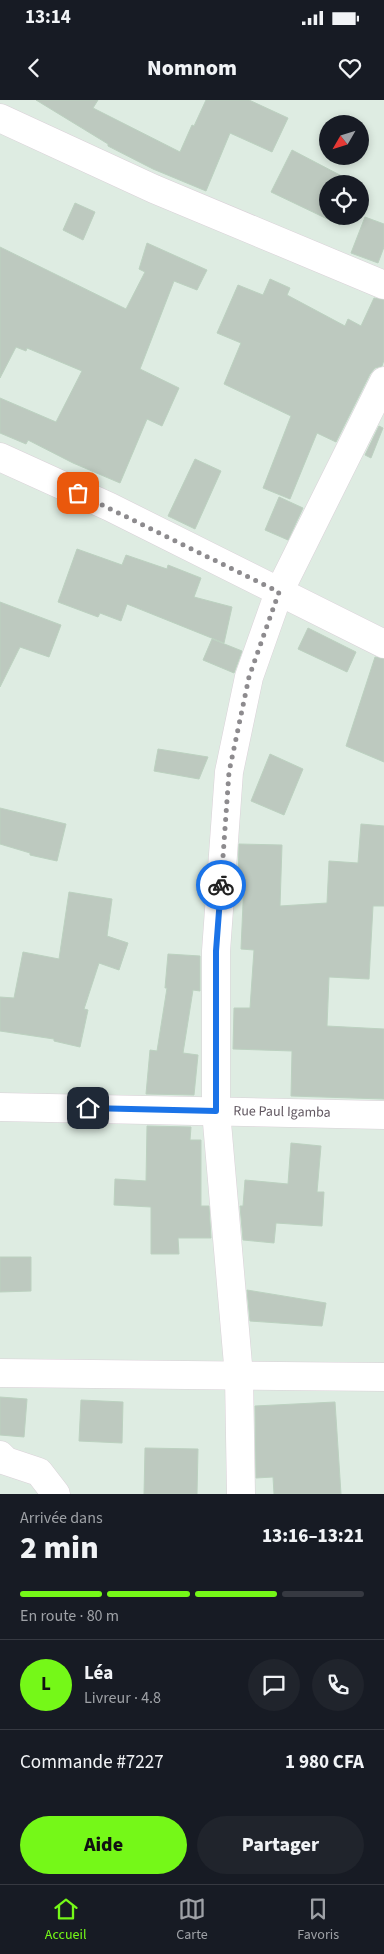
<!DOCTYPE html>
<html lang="fr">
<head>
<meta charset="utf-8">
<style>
	:root { --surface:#171b24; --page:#20242c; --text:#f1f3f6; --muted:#9ea1a6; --line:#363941; --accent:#75f818 }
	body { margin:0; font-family:"Source Sans 3",sans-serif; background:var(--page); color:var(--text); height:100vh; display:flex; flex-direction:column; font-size:19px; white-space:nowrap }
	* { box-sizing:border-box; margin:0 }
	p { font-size:16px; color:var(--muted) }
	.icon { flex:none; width:28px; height:28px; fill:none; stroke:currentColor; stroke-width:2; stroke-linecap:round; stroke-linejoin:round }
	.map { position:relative; height:1394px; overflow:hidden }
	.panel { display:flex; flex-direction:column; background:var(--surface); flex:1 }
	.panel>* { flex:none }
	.needle { width:32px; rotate:231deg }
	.fabs { position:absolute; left:319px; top:15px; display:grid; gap:10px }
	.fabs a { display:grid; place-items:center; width:50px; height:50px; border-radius:50%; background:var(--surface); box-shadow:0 2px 8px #0003; font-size:25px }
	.pin { position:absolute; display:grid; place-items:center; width:42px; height:42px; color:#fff; margin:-21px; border-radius:10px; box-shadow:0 2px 8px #0006 }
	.courier { position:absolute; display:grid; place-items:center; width:50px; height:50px; margin:-25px; border:4px solid #1a73e8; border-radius:50%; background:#fff; color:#222; box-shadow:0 1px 6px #0007 }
	.headline em { font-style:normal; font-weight:800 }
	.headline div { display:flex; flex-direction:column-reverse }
	.headline { display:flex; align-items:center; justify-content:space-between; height:85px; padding:0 20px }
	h1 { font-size:32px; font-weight:800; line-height:38px }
	.bar { display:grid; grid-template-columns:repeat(4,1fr); gap:8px 5px; align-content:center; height:60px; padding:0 20px }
	.bar i { height:6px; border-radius:4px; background:var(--line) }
	.bar .active { background:var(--accent) }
	.bar p { grid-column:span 4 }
	.line { display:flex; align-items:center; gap:12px; padding:0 20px; border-top:1px solid var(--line) }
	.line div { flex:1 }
	.round { display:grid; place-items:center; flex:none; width:52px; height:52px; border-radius:26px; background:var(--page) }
	.button { display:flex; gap:10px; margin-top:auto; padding:10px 20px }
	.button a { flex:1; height:58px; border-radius:30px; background:var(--accent); color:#111; font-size:20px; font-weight:800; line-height:58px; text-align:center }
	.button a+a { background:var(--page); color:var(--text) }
	.status { display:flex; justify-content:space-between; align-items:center; height:35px; padding:0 25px; background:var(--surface); direction:ltr }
	.status svg { height:14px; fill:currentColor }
	header { display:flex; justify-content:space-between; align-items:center; height:65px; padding:0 20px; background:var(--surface); font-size:22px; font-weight:800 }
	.menu { display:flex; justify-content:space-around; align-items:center; height:70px; border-top:1px solid var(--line); background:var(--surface); font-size:14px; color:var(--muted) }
	.menu a { display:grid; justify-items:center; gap:2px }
	.menu .active { color:var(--accent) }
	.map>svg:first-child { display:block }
</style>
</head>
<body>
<div class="status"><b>13:14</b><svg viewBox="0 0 49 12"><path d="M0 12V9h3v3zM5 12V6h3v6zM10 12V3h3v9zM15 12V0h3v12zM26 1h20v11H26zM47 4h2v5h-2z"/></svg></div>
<header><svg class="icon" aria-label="back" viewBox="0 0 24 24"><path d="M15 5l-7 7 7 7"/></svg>Nomnom<svg class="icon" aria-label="heart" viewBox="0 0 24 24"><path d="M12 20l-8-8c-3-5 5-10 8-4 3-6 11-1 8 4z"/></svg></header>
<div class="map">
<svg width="384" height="1394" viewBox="0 0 384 1394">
	<rect width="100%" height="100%" fill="#deece2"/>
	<g fill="#bdc9bf" stroke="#bcd1c0">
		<path d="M36 0H98L93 8 180 52 192 25 194 26 206 0H249L288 18 272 52 230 33 206 91 153 69 108 46V44Z"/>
		<path d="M292 50 357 84H328V116H345L340 125 271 92Z"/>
		<path d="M75 103 95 112 83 140 63 130Z"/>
		<path d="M365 117 384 124V147L378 163 351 153Z"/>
		<path d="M147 143 207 170 197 190 174 181 140 269 179 288 162 326 147 319 120 383 73 363 28 340 26 344 0 333V298L56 322 82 271 27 248 26 251 16 247 0 278V147L126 209 145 172 139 169Z"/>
		<path d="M270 179 290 188 287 195 345 226 348 219 361 226 374 198 384 200V260L382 266 375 268 370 274 336 342 317 333 290 399 263 388 291 316 224 284 241 243 217 233 238 185 263 195Z"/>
		<path d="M379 326 383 328 371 358 365 355Z"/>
		<path d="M195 359 221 371 195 429 168 416Z"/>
		<path d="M279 397 303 408 288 440 265 430Z"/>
		<path d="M77 449 122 465 126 455 167 469 168 465 201 478 194 497 232 507 224 543 127 504 121 521 100 513 98 517 58 502Z"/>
		<path d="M0 502 61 525 49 557 20 547 0 587Z"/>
		<path d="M308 528 356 552 347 572 298 549Z"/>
		<path d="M212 539 242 551 234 573 203 560Z"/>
		<path d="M375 557 384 559V662L346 646Z"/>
		<path d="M158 649 208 657 199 679 154 671Z"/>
		<path d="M270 654 303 669 284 715 251 701Z"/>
		<path d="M0 708 66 724 57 761 30 755V753L0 744Z"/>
		<path d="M361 724 384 726V806H373L369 879 329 877 327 926 384 929V999L291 996 292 951 233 949 234 908H250L254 850 241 849 244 781H238L239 744 282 745 280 806 327 803 329 761 358 763Z"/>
		<path d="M69 792 112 799 107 836 128 843 119 870 99 863 84 909 88 910 80 947 54 941V939L0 931V897L14 898 23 852 59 859Z"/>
		<path d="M168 854 200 856V891L193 890 183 953 198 955 194 995 146 994 150 950 157 951 167 888H165Z"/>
		<path d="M147 1026 191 1027 190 1040H201V1106H209L211 1138H178L179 1154H151V1107L114 1105 115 1079 146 1081Z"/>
		<path d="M291 1043 321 1046 317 1092H324L322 1126 276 1123 274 1143 243 1140 240 1106H243L245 1080 288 1084Z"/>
		<path d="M0 1157H31V1191L0 1192Z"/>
		<path d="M247 1190 326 1203 322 1226 250 1221Z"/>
		<path d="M0 1297 27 1299 24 1337 0 1335Z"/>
		<path d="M81 1300 123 1302 122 1343 79 1341Z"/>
		<path d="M335 1302 341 1394H274L273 1377 256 1378 255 1306Z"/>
		<path d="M145 1348 198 1349 197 1394H144Z"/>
	</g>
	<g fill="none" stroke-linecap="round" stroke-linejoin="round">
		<g stroke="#dad1d8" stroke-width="29">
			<g id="minor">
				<path d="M0 18 154 89 384 185"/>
				<path d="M0 357 110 407 384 544"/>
				<path d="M0 1007 384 1015"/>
				<path d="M0 1273 384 1277"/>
				<path d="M0 1355 6 1361 39 1372 56 1394"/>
				<path d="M241 1394 239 1276 216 1011V851L229 672 249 577 279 492 384 281"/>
			</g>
		</g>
		<use href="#minor" stroke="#fff" stroke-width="28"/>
	</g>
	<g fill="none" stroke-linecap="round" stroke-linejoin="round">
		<path stroke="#8d8b8e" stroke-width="5" stroke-dasharray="0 9" d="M78 393 279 492 249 577 229 672 221 785"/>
		<path stroke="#1a73e8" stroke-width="6" d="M88 1008 216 1011V851L221 785"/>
	</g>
	<g text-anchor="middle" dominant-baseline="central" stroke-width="4.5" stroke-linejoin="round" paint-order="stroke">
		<g font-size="14" fill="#615760" stroke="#fff">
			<text transform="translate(282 1012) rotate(1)">Rue Paul Igamba</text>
		</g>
	</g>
</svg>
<div class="fabs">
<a><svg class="needle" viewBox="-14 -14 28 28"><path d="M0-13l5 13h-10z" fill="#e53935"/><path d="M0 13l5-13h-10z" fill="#9ea1a6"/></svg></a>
<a><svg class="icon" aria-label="locate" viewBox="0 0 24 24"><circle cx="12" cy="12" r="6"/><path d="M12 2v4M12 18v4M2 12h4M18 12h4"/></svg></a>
</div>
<div class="pin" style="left:78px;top:393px;background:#ea580c"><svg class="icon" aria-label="bag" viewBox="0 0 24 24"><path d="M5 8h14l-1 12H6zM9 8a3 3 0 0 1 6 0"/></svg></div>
<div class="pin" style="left:88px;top:1008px;background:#1f2937"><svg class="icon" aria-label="home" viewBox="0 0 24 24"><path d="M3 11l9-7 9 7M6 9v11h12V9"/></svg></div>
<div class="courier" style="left:221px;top:785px"><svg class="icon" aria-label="bike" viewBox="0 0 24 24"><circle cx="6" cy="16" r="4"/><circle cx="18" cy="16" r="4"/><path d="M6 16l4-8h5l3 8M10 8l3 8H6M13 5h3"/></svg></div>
</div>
<section class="panel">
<div class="headline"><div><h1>2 min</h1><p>Arrivée dans</p></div><em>13:16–13:21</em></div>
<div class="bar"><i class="active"></i><i class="active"></i><i class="active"></i><i></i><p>En route · 80 m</p></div>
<div class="line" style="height:90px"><b class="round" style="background:var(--accent);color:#111">L</b><div><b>Léa</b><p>Livreur · 4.8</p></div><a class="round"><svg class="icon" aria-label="chat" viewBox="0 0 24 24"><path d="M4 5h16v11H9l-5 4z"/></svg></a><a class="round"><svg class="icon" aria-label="phone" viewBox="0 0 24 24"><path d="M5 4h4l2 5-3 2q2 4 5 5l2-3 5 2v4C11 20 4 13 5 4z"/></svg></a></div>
<div class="line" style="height:65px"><div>Commande #7227</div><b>1 980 CFA</b></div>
<div class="button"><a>Aide</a><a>Partager</a></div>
</section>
<nav class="menu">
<a class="active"><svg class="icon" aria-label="home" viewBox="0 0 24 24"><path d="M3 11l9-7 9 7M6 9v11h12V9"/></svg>Accueil</a>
<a><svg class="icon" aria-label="map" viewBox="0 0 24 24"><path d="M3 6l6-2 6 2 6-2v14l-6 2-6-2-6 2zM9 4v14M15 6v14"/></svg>Carte</a>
<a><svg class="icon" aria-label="saved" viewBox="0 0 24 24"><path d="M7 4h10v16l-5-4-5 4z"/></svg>Favoris</a>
</nav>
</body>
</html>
